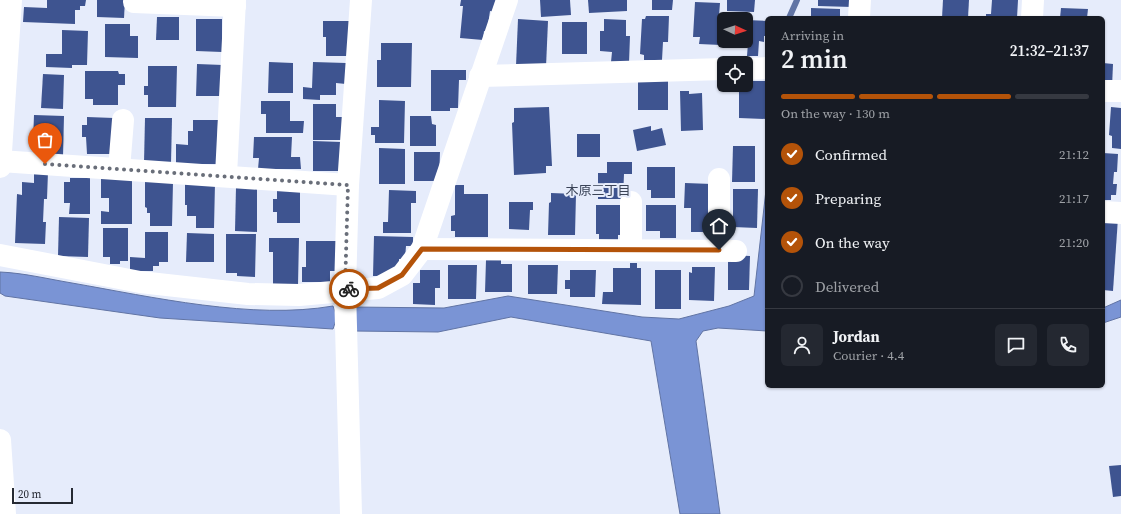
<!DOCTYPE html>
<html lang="en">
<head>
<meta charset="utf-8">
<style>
	:root { --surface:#171b24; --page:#242831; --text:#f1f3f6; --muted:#9ea1a6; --line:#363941; --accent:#b45309 }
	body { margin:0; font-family:"Source Serif 4","Noto Sans JP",serif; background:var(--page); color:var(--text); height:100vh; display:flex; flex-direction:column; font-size:15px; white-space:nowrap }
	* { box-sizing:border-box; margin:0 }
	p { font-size:13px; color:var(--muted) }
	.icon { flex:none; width:22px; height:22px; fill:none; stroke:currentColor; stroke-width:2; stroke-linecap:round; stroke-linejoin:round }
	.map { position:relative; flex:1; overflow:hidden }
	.side { position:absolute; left:765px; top:16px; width:340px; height:372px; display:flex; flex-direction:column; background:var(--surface); border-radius:6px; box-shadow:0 1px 3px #0004 }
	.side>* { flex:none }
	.needle { width:26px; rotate:93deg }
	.fabs { position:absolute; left:717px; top:12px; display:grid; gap:8px }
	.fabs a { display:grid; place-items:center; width:36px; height:36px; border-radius:6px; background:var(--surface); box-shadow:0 1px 3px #0004; font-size:20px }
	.scale { position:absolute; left:12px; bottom:10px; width:61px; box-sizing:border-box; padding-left:4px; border:2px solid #262a33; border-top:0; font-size:11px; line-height:14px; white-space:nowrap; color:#262a33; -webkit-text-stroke:3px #e6ecfb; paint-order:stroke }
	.pin { position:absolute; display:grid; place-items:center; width:34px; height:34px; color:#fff; margin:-41px -17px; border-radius:50% 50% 50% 0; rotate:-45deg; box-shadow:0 0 4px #0007 }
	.pin .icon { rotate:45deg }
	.courier { position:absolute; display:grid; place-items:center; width:40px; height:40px; margin:-20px; border:3px solid #b45309; border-radius:50%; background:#fff; color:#222; box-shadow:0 1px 5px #0007 }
	.headline em { font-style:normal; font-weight:600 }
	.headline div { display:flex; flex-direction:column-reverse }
	.headline { display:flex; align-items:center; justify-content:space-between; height:68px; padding:0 16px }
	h1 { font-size:26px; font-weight:600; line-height:30px }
	.bar { display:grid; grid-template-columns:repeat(4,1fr); gap:6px 4px; align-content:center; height:48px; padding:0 16px }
	.bar i { height:5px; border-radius:3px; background:var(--line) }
	.bar .current { background:var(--accent) }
	.bar p { grid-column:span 4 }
	.line { display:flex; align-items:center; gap:10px; padding:0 16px; border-top:1px solid var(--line) }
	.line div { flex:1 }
	.round { display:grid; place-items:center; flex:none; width:42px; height:42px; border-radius:6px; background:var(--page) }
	ol { padding:0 16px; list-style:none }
	li { display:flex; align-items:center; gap:12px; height:44px }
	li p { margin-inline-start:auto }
	li .icon { padding:4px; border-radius:50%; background:var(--accent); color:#fff; stroke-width:4 }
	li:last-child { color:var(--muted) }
	li i { width:22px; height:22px; border:2px solid var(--line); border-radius:50% }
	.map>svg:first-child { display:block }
</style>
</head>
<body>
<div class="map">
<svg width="1121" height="514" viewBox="0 0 1121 514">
	<rect width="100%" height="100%" fill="#e6ecfb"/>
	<g fill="#7a94d5" stroke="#6174a4">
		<path d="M767 181V331L718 328 703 331 696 341 720 514H680L651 341 511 317 438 332 354 331 353 307 444 308 508 296 642 317 679 319 729 306 754 296Z"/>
		<path d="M0 272C24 273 48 279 72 283 152 297 253 320 333 306L337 317 333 329 160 318 5 296 0 293Z"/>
		<path d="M1121 300V317L1103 323V308Z"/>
	</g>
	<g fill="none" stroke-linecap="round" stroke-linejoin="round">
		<path stroke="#6174a4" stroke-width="6" d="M789 18 797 0"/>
	</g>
	<g fill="#3e5490">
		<path d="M47 0H86L85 6H80V10H75V24L23 22 24 7 47 8Z"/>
		<path d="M97 0H125L124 18 97 17Z"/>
		<path d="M461 0H497L496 12 490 11 487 32 484 31 483 40 460 38 463 6H460Z"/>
		<path d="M540 0H570L571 15 541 17Z"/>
		<path d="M588 0H627V11L589 13Z"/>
		<path d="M652 0H673L672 10H652Z"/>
		<path d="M727 0H755L754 12 727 11Z"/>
		<path d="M818 0H852V7L818 6Z"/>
		<path d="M943 0H969L968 18H942Z"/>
		<path d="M992 0H1018L1017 18H986V14H991Z"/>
		<path d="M695 2 720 3 719 16H722L721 45 699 44 700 37H693Z"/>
		<path d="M811 8 840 9V16H850V18H811Z"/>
		<path d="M1061 8 1088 9 1087 18H1060Z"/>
		<path d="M646 16H669L668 42H663L662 60H644V55L640 54 642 19H645Z"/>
		<path d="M157 17H179V40H156Z"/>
		<path d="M196 19H222V52L196 51Z"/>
		<path d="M518 19 548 21 546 67 516 66Z"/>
		<path d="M604 19 626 20V36H630L629 63 611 62 612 52 600 51V31H604Z"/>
		<path d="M746 20 767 21V36H764V42L759 41 758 56H747L748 43H744L746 41Z"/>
		<path d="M323 21H350L353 56H326V37H323Z"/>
		<rect x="562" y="22" width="25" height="32"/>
		<path d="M105 24H130V36H138V58L105 57Z"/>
		<path d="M62 30 88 31 87 65H72V68L46 67V54H62Z"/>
		<path d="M381 43H412L411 87H377V60H381Z"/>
		<path d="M269 62 293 63V93H268Z"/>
		<path d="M313 62 346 63V84L336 83V95H320V100L303 99V87L312 88Z"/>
		<path d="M1103 63 1113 64 1112 87 1103 86Z"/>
		<path d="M197 64 223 65V96H196Z"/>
		<path d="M148 66H177L176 107H148V95H144V86H148Z"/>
		<path d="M431 70H466V80H459L458 108H450V111H431Z"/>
		<path d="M85 71H118L119 74H125V85H118V105H93V99H85Z"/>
		<path d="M43 74 64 75 63 109 41 108Z"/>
		<rect x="638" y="78" width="30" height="32"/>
		<path d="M746 81H767V119L739 118V85H746Z"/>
		<path d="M680 91H689V94L702 93 703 130 681 131Z"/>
		<path d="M379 100 405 101 404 143H375V135H371V127H379Z"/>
		<path d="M261 101H290V121H304L303 133H266V114H261Z"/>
		<path d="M313 104H336V117H342V140H313Z"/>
		<path d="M549 107 552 166H546V173L514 175 512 123 514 122V108Z"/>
		<path d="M1111 107 1121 108V149L1112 148V136L1109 135Z"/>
		<path d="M34 115 64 116 63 157 37 156V142H33Z"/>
		<path d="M410 116H431L432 124 436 125V146H410Z"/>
		<path d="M87 117 114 118 113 154H87L86 137H82V125H87Z"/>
		<path d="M145 118H172L171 164 144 163Z"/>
		<path d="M193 120H218L217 164H176V144L188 145V131H193Z"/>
		<path d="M651 126V131L662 128 666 145 637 151 633 130Z"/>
		<rect x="577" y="134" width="23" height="23"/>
		<path d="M254 137H292L291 157H300L301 169H258L259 158H253Z"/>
		<path d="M313 141 341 142V171H313Z"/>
		<path d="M733 146H755V182H732Z"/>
		<path d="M379 148 405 149V184H379Z"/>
		<path d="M414 152H440L439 181H414Z"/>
		<path d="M1103 153 1118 154 1117 172H1114L1113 184H1117L1116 195H1111V200H1103Z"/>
		<path d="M607 162H632V174H624L623 199H598V173H607Z"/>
		<path d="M647 167H675V198H651V190H647Z"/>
		<path d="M34 172H48L47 199H44L43 222H46L45 244 15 243 17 194 22 195V182L34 183Z"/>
		<path d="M70 178H90V214H69L70 203H64V182H70Z"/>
		<path d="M101 178H132V224H101V211L109 212V198H101Z"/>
		<path d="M145 181 173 182 172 226H150V213H147V208L145 207Z"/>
		<path d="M185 183H215L214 228H196V216H187V205H185Z"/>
		<path d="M685 183 712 184 711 232H691V208H684Z"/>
		<path d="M455 185H464V194H488V237H455V231H451V216L455 215Z"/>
		<path d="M236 187H257V232L235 231Z"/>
		<path d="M277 189H300V223H277V212H273V199H277Z"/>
		<path d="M733 189H758L757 228 733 227Z"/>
		<path d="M389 190 416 191V203H411V233H383V222H388Z"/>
		<path d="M551 193 576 194 575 235H548L549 203 551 202Z"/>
		<path d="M509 202H533V210H530L529 230 509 229Z"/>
		<path d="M596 205H623L622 235H618V240H599V234H596Z"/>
		<path d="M646 205H676V238H660V231H646Z"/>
		<path d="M59 217 89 218 88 257 58 256Z"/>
		<path d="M1103 217 1118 218 1113 291 1103 290Z"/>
		<path d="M103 228H128V261H120V264H110V257H103Z"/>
		<path d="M145 232H168V262H159V266H153V271H130V257L145 258Z"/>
		<path d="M187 233 214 234V262H186Z"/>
		<path d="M226 234H256L255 277 237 276V273H226Z"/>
		<path d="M374 236 413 237V246H406L405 259H399V271L389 276H373Z"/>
		<path d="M269 238H299L298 285 273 284V252H269Z"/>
		<path d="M306 241H340L339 271H330V282H302V267H306Z"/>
		<path d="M728 255 750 256 749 290H728Z"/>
		<path d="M486 260H501V264H512V292H485Z"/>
		<path d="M630 263H637V268H641V305L602 304 603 292H613V268H630Z"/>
		<path d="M448 265H477L476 299H448Z"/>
		<path d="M528 265H558L557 294H528Z"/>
		<path d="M692 267H715L714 301 689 300V272L692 273Z"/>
		<path d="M420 270H440V288H435V305L413 304V283H420Z"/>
		<path d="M570 270H596L595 297H570V289H565V280H570Z"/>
		<rect x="655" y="270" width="26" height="39"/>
		<path d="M1121 465V496L1113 497 1109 466Z"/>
	</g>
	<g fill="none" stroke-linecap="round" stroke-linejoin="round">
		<g stroke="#fff" stroke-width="22">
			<path d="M134 2 235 6"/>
			<path d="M859 18 860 0"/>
			<path d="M1032 18 1033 0"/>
			<path d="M746 69 767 68"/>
			<path d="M480 76 724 69"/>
			<path d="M1103 91H1121"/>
			<path d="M0 161 348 185"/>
			<path d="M0 167 11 0"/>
			<path d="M119 169 123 120"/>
			<path d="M226 175 235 0"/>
			<path d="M1103 212 1121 213"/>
			<path d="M422 249 736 251"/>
			<path d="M631 250V202"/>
			<path d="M719 250V179"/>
			<path d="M0 255 140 282 248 294 299 295 378 288 402 275 422 249 507 0"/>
			<path d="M0 440 5 514"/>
			<path d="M351 514 345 289 348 185 361 0"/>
		</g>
	</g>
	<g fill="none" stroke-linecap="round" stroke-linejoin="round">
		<path stroke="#696e79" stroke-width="4" stroke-dasharray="0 7.2" d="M45 164 348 185 345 289H349"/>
		<path stroke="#b45309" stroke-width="5" d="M349 289 378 288 402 275 422 249 719 250"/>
	</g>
	<g text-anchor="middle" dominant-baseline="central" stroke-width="4" stroke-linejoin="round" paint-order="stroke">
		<g font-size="13" fill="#3a4357" stroke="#e6ecfb">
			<text x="598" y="190">木原三丁目</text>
		</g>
	</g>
</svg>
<div class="fabs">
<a><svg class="needle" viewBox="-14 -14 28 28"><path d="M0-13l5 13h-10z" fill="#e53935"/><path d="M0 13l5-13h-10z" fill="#9ea1a6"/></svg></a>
<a><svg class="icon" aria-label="locate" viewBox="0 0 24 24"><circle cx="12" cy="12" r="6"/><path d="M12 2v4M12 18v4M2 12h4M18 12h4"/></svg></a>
</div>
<div class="scale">20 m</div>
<div class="pin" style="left:45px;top:164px;background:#ea580c"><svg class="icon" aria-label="bag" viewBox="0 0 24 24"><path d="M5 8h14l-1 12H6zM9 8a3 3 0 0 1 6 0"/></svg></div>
<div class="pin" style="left:719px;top:250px;background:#1f2937"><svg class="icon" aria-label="home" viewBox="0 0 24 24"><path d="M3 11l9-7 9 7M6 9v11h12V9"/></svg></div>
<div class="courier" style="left:349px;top:289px"><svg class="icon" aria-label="bike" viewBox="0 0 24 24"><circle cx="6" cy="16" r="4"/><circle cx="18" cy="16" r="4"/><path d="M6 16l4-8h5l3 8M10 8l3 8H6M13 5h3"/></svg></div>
<section class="side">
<div class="headline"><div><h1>2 min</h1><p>Arriving in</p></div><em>21:32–21:37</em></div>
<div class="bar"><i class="current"></i><i class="current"></i><i class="current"></i><i></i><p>On the way · 130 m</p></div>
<ol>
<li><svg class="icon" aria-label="check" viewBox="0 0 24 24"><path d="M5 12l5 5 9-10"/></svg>Confirmed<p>21:12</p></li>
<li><svg class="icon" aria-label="check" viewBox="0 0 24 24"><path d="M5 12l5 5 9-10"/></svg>Preparing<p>21:17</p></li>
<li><svg class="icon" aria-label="check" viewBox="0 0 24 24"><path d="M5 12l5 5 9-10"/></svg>On the way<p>21:20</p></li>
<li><i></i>Delivered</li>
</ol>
<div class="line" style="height:72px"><a class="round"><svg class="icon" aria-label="person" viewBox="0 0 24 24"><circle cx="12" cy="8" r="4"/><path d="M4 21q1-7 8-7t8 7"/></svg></a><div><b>Jordan</b><p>Courier · 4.4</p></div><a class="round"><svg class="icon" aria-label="chat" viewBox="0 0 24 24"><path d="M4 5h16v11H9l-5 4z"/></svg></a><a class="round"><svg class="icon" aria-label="phone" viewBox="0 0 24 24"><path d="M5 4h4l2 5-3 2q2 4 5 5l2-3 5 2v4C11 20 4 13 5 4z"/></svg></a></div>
</section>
</div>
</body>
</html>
